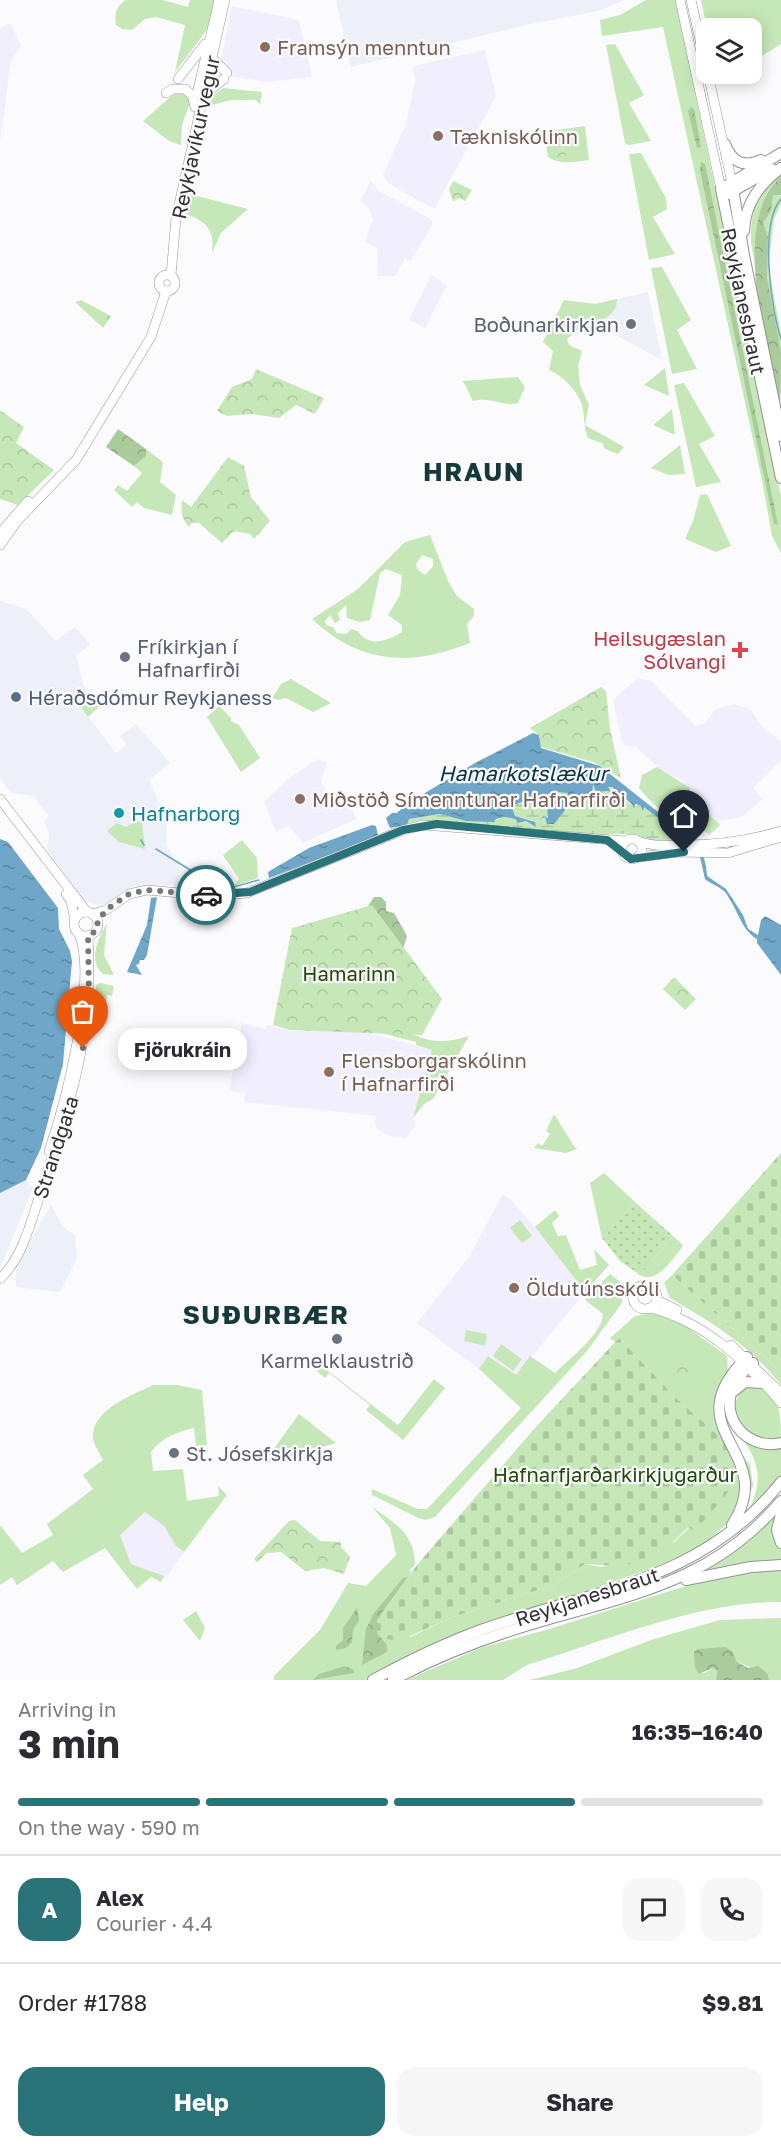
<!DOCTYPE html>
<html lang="en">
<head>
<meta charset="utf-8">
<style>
	:root { --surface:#fff; --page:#f7f7f7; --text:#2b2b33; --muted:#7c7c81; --line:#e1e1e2; --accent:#297379 }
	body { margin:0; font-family:"Golos Text",sans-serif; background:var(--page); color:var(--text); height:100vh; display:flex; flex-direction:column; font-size:22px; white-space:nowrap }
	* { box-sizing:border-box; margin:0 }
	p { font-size:20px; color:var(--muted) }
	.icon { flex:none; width:33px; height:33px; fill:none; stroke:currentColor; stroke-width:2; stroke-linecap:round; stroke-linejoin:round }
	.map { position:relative; height:1680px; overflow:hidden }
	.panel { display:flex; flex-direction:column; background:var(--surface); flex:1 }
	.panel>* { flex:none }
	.tools { position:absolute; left:696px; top:18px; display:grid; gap:12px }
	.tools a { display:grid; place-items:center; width:66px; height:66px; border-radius:12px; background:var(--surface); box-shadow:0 3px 15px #0003; font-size:30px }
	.pin { position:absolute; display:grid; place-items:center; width:51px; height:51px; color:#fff; margin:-62px -26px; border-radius:50% 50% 50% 0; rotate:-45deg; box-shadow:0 0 6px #0007 }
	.pin .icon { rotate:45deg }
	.courier { position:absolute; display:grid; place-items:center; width:60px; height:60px; margin:-30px; border:4px solid #297379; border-radius:50%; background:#fff; color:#222; box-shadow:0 2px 8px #0007 }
	.bubble { position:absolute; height:42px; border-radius:18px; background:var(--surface); box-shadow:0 3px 15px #0003; font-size:20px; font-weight:700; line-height:42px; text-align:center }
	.head em { font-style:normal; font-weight:700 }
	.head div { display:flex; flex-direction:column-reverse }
	.head { display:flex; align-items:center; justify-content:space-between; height:102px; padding:0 18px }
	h1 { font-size:39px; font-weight:700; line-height:45px }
	.bar { display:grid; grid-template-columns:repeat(4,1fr); gap:9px 6px; align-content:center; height:72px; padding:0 18px }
	.bar i { height:8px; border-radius:4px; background:var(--line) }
	.bar .selected { background:var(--accent) }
	.bar p { grid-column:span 4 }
	.line { display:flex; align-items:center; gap:15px; padding:0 18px; border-top:2px solid var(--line) }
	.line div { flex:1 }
	.round { display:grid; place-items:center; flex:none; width:63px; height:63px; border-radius:18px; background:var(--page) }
	.cta { display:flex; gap:12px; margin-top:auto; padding:12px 18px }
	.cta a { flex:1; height:69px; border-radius:18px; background:var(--accent); color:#fff; font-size:24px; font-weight:700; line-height:69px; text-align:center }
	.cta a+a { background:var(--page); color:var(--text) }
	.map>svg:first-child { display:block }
</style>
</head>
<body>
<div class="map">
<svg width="781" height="1680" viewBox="0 0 781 1680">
	<defs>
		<pattern id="forest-crowns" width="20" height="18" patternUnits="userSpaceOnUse" patternTransform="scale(1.5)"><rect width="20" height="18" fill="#aacc9d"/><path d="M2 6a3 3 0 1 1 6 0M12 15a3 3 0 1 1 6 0" fill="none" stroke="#8ba681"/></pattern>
		<pattern id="wetland-marsh" width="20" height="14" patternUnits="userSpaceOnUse" patternTransform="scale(1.5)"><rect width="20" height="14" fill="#c6e8b8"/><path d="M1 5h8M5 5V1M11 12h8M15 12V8" fill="none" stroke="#abc79f"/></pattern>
		<pattern id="cemetery-stones" width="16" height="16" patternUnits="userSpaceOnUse" patternTransform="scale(1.5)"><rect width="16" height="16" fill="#c6e8b8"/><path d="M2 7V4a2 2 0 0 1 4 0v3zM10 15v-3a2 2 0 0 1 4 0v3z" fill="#abc79f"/></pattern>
		<pattern id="park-crowns" width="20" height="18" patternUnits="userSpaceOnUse" patternTransform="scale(1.5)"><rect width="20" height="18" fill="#c6e8b8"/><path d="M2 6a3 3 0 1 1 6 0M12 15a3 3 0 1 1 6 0" fill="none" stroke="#abc79f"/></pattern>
		<pattern id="garden-dots" width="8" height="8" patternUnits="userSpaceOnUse" patternTransform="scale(1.5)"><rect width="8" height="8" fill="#c6e8b8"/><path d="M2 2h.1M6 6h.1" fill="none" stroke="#abc79f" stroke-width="1.8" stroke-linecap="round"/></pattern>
		<pattern id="water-ripples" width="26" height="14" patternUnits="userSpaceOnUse" patternTransform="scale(1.5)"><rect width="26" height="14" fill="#70a6c7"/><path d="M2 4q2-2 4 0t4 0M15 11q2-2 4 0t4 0" fill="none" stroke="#5d88a2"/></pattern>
	</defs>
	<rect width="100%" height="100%" fill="#fbfbfd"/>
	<g fill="#edf0f8">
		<path d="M336 0H625L598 11 531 24 351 67Z"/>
		<path d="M648 292 662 360 595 324 608 316 617 304V299Z"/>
		<path d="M0 601 26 609 56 641 75 627 90 645 76 655 84 687 90 695 79 705 116 753 127 745 120 736 136 724 170 763 149 780 167 821 166 844 174 859 180 863 178 885 135 886 107 903 98 905 83 900 47 849 49 833 44 821 49 816 33 796 11 793 0 779Z"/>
		<path d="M26 1180 33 1188 0 1268V1193Z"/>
		<path d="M51 1205 63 1227 75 1235 77 1258 60 1292 16 1287V1270L22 1255Z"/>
	</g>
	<g fill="#f1effd">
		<path d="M232 6 299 20 312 77 268 82 218 75Z"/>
		<path d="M10 23 21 45 11 61 0 142V28Z"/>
		<path d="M485 50 496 96 434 209 388 183 383 175 406 124 415 81 413 66Z"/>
		<path d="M371 181 379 191 431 219 433 224 411 261 405 258 395 276H378L377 248 365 242 373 219 368 207 360 201Z"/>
		<path d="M431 275 447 285 425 328 409 320Z"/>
		<path d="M638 678 651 681 696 726 705 723 716 709 734 704 751 710 763 728 781 741V760L753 788 763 799 741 817 718 821 721 824 706 841 679 814 689 797 681 780 661 770 636 747 625 746 622 742 613 700Z"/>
		<path d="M317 759 327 763 321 783 338 806 350 803 356 819 303 843 289 826 276 832 264 802 287 780Z"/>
		<path d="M242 1023 266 1029 267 1025 292 1031H362L433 1050 413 1117 416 1125 406 1138 390 1136 378 1130 375 1124 376 1116 244 1102 245 1093 229 1091Z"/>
		<path d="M502 1195 507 1196 535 1227 585 1292 516 1376 489 1356 479 1369 417 1323 469 1257Z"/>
		<path d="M145 1512 164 1526 176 1546 184 1552 165 1579 131 1564 119 1535Z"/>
	</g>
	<g fill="#c6e8b8" fill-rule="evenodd">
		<path d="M125 0H163L188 7 190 0H216L206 31 175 72 185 25 156 17 145 19 132 30 122 29 116 25C114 13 116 8 125 0Z"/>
		<path d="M646 0H677L679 7 697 103 781 496V553L772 536 763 485 663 27 602 36 600 20 620 15Z"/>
		<path d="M701 0H781V44L757 59 752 54V28H707Z"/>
		<path d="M615 44 644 95 629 103 651 141 629 145 625 143 606 45Z"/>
		<path d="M223 88 262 92 260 105 256 100H231L208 106 215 94Z"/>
		<path d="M177 91H184L191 100 182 125 181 145 169 141 143 121Z"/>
		<path d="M585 126 589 160C575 162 560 165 548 157L544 132Z"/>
		<path d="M641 153 666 198 667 209 653 217 675 254 649 260 629 154Z"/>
		<path d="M781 171V204L774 219 769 260 770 276 781 333V397L751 243C750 207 757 196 781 171Z"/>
		<path d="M189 194 248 209 221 233 212 253C215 230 207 222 186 214Z"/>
		<path d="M662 267 691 320 677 330 697 369 672 374 651 268Z"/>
		<path d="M617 299C618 313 605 318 595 324L589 321 567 339 569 345 582 351 578 366 580 385 589 405 585 425 624 447 618 454 605 449 602 443 588 438C583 427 585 417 582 405 577 390 563 376 549 370L553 351 543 342 564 300 595 304Z"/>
		<path d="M665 368 669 396 644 385Z"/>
		<path d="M518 377 525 387 518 403C501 407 493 396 473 401L463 381Z"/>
		<path d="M684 383 715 436 699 444 721 482 696 487 674 385Z"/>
		<path d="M672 409 675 435 653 425Z"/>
		<path d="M680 445 685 474 669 475 651 468Z"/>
		<path d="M146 449 163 462 160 482 176 495 172 515 144 508 137 502 132 507 114 490 118 485 127 491 142 473 134 466 146 456Z"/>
		<path d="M707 494 731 546 716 552 685 539 693 521 700 495Z"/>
		<path d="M430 535 448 581 457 596 474 609V616L467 624 470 643C410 667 360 664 312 619L358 589 405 542ZM422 555 433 559V566L425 575 417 569 416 564ZM386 569 402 575 400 595 388 615 402 625V632C388 641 368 648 358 631L351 629 346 634 337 633 333 627 326 625 325 621 330 615 335 623 340 620 338 613 346 605 347 618 360 622 370 620 380 573Z"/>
		<path d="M291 679 331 703 313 712 286 698 278 700 272 698 281 684Z"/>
		<path d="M90 695 100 706 88 717 79 704Z"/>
		<path d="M219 706 231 718V721L239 725 260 758 241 772 207 717Z"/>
		<path d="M657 767 690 788 689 797 675 815C660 814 649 799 639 788L642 775Z"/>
		<path d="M698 804 720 825 709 835 688 815Z"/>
		<path d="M142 821 145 849 119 842 107 831 117 823 126 827 133 823Z"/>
		<path d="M242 840 257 858 258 878 234 886 239 879 223 855Z"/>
		<path d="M107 923 104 955 114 975 103 974C87 960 99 937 107 923Z"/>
		<path d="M100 983 114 986 112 996 107 995 104 1021 97 1026 94 1010 96 985Z"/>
		<path d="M373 1031C385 1032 405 1030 415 1035 434 1044 449 1042 469 1036L433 1099 424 1104 413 1118 432 1050 416 1045V1042Z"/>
		<path d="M554 1114 574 1146 577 1149 566 1153 534 1148 538 1143 542 1146 550 1134 546 1131Z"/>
		<path d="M604 1173 635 1202 602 1238 590 1183Z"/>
		<path d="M555 1210 559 1216 552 1223 558 1236 566 1235 580 1270 597 1265 594 1249 609 1265 585 1292 535 1227Z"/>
		<path d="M520 1220 532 1236 522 1243 510 1228Z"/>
		<path d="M673 1236 683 1245 681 1249C671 1261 657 1284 640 1275Z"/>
		<path d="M610 1274 624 1285 622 1303 587 1351 435 1517 426 1520 418 1518 372 1495V1489L418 1509H427L521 1408 479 1369 488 1356 516 1375 530 1356 555 1373C568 1360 603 1333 603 1314L585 1300Z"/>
		<path d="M672 1275 781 1372V1385C751 1346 711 1322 670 1298L664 1283Z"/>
		<path d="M651 1313 676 1319 727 1356 728 1372 721 1416 738 1454 676 1398 619 1338 615 1342 610 1338 635 1316Z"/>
		<path d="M466 1330 487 1334 485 1346 464 1341Z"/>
		<path d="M501 1344 522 1359 513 1371 493 1356Z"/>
		<path d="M315 1361 398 1425 434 1379 445 1388 403 1440 366 1410 370 1405 329 1373 325 1378 311 1366Z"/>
		<path d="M752 1383C781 1396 781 1411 781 1440H755C737 1419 723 1403 752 1383Z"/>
		<path d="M153 1385H177L202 1390 207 1445 196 1446 194 1428C177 1432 161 1438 151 1452L153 1471 183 1469 187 1501 219 1496 218 1486 227 1495 184 1552 176 1546 164 1526 145 1512 120 1535 131 1564 164 1576 161 1582 151 1577 137 1589 105 1548 63 1572 53 1561 17 1585 12 1577 0 1585V1525L22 1553 53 1535 47 1524 93 1489 83 1475 103 1460C99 1452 92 1443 93 1434 95 1408 133 1395 153 1385Z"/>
		<path d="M299 1414 336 1443 268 1463 270 1454Z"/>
		<path d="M739 1435 759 1449H781V1478L750 1507C764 1479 758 1458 739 1435Z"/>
		<path d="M750 1464 753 1486 739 1513 707 1542 673 1561 472 1631 416 1654 366 1680H274V1676L320 1630 348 1583 366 1586 396 1555 390 1528 372 1507C395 1523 415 1534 415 1565L410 1570 411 1573 383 1611 410 1637 450 1618 554 1585 585 1564 601 1567 673 1543 734 1485 731 1483Z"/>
		<path d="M781 1506V1563L704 1570Z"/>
		<path d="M781 1569V1602C700 1601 605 1641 527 1665L503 1680H406L483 1647 546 1630 692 1584 732 1574Z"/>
		<path d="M196 1611 205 1628 200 1641 183 1620Z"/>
		<path d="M781 1618V1680H769L768 1674 737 1662 733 1652 695 1668 699 1673H705L713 1668 717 1671 716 1680H530L577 1668 651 1640 720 1620Z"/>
	</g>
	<g fill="url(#forest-crowns)">
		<path d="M691 107 694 109 701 147 697 148 688 111Z"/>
		<path d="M701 162 705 164 778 525 774 524 700 170Z"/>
		<path d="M781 177V195H773L771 211 763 223 768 237 767 278 781 352 780 410C768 351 729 221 781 177Z"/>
		<path d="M118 429 146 449V456L134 466 106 447Z"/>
		<path d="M374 897H381L386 902V911L394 913 407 936 403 949 364 912Z"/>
		<path d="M408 1577 377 1620V1633L387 1645V1652L362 1665 366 1629 374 1613 403 1578Z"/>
		<path d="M357 1608 359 1620 353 1630 352 1642 346 1648 336 1650V1646L343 1640V1628Z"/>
		<path d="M726 1647 733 1652 737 1662 748 1668 758 1666 768 1674 769 1680H716L717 1671 713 1668 699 1674 695 1668 694 1652 697 1649Z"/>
		<path d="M345 1666 354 1670V1673L313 1680 319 1674Z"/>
	</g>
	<path fill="url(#wetland-marsh)" d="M593 784 596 792 609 791 608 786C620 790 624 801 634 806L640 805 642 809 644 807 679 833 682 840H646L637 834H586L438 821 407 825 406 822 409 819 441 814 466 821H494L503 817 514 819 518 823 526 821 536 827 534 821 515 816 512 807 514 804 532 802 547 807 548 817H545L548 824 549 822 553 824 567 809 563 806H567L566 801 561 800 557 792 567 793 574 799 592 794Z"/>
	<g fill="url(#cemetery-stones)">
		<path d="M781 1153V1372L672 1275Z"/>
		<path d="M619 1338 676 1398 750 1464 732 1483 734 1485 697 1529 693 1530 688 1527 663 1552 649 1558 622 1566 585 1564 554 1585 450 1618 399 1641 381 1638 377 1633V1620L417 1565 534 1429Z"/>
	</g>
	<g fill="url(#park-crowns)">
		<path d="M564 137 567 142 566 159 556 156 552 142 555 138Z"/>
		<path d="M453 181 472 190 465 201 459 198 453 201 449 189Z"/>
		<path d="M81 300 111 316 103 328 75 302Z"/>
		<path d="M256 369 324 398 315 414 296 405 279 418 252 414 227 416 217 411 232 387 252 379Z"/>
		<path d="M0 410 24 427 16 443 54 470 18 505 0 499Z"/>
		<path d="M228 457 244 466 251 497 270 521 254 539 250 534 234 531 222 543 199 523H192L189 527C181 518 181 512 182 500L191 507Z"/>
		<path d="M601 687 606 691 610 729 621 778 593 762 541 747 539 743 540 736 530 728Z"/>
		<path d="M372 905 442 999 422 1035 290 1030 273 1025 292 928Z"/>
		<path d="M674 977 696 999 685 1010 663 989Z"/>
		<path d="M684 1351 702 1368 688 1384 669 1367Z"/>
		<path d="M295 1520 320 1541 341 1542V1547L350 1557 344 1574 324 1568 305 1571 281 1552 267 1553 257 1562 254 1559 289 1521Z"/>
	</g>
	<path fill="url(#garden-dots)" d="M635 1202 673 1236 640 1275 620 1261 602 1238Z"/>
	<g fill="url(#water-ripples)">
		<path d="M533 733 539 735 541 748 600 766 663 816C683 842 705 836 707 876L726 889 743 915 748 929 758 935 761 920 765 916 781 925V975L757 943V939C741 930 737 907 725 892 719 886 711 884 705 879L700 857 689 841 644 807 643 811 640 805 635 804 634 809 633 805 612 787H608L624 812C612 799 604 795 590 806L600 798H612L609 791 596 792 593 784 592 795 576 797 574 801 567 793 557 792 568 806H563L567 808 554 824H547L545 817 540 819 544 816 548 818 547 807C536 803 521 798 512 807L515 816 535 822 536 827 526 821 518 823 515 819 504 817 496 819 494 822 466 821 440 814 409 819 407 825 390 828 386 818 392 813H397L405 805 475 763Z"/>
		<path d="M372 825 376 826 378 836 269 878 268 872 273 869 309 848Z"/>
		<path d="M0 839 8 842 58 908 59 929 70 951 72 961 63 1064 41 1148 26 1180 0 1193Z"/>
		<path d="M157 897 147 955 144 960H140L139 964 136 965 142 975 127 972 147 925 151 898Z"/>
	</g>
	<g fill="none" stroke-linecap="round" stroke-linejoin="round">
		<g stroke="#70a6c7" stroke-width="1.5">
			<path d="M781 199C759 224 771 309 781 339"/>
			<path d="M141 840 144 845"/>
			<path d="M156 849 223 890 259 880"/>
		</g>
		<g stroke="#929394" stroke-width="10">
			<g id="major">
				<path d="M680 0 721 189"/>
				<path d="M691 0 706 67"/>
				<path d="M212 58 227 73"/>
				<path d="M708 74 732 183"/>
				<path d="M178 79 205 44"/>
				<path d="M166 93 173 89H185L192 95 195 107"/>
				<path d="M197 94 219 0"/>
				<path d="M205 94 224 79"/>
				<circle cx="167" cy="283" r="8"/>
				<path d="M171 275 176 218 225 0"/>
				<path d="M0 533 28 501"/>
				<path d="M0 545 18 520 76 460 151 337 166 291"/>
				<path d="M0 799 87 912"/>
				<circle cx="632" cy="849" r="10"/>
				<path d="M641 842C656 847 668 845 683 845 718 845 747 841 781 831"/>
				<path d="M639 857 679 852 728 853 781 837"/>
				<path d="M66 894 71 901 75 920"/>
				<circle cx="86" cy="924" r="12"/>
				<path d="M92 914 106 910 129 894 147 890 214 896 247 893 403 830 424 825 625 841"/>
				<path d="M49 1151C65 1105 98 979 79 934"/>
				<path d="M0 1279C24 1256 32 1218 42 1188 72 1097 94 1033 88 936"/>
				<circle cx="645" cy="1297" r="12"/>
				<path d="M657 1300 677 1310"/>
				<path d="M650 1308C705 1322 745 1360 781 1403"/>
				<path d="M731 1345 781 1393"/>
			</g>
		</g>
		<g stroke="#929394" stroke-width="12">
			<g id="highway">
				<path d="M725 144C732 162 743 168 761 160"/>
				<path d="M781 153 721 189 781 478"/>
				<path d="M732 183 744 255 781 436"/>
				<path d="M728 194 772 169"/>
				<path d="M744 231C745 203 760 184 781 168"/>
				<path d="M753 1363C743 1371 734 1381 731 1393 723 1424 751 1450 781 1443"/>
				<path d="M734 1391 745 1382 763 1383"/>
				<path d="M781 1514 777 1530 781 1543"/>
				<path d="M732 1525C781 1451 671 1432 747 1357"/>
				<path d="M686 1580 751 1567 781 1565"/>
				<path d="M373 1680C408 1661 443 1644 481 1630 592 1590 702 1582 781 1482"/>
				<path d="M393 1680C437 1656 485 1638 532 1624 629 1595 712 1583 781 1501"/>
			</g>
		</g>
		<use href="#major" stroke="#fff" stroke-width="9"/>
		<use href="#highway" stroke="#fff" stroke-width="10"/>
	</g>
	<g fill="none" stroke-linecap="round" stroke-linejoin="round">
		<path stroke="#787879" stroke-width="6" stroke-dasharray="0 10.8" d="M83 1048 89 993 88 936 96 931 98 921 106 910 129 894 147 890 206 895"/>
		<path stroke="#297379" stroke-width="8" d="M206 895 250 892 403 830 437 824 607 840 631 859 684 852"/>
	</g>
	<g fill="#8d6e63" stroke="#fbfbfd" stroke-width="2">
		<circle cx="265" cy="47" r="6"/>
		<circle cx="438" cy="136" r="6"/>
		<circle cx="300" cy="799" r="6"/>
		<circle cx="329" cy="1072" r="6"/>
		<circle cx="514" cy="1288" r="6"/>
	</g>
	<g fill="#6b7280" stroke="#fbfbfd" stroke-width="2">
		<circle cx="631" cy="324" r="6"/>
		<circle cx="125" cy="657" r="6"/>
		<circle cx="337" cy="1339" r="6"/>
		<circle cx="174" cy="1453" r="6"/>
	</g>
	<path fill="#e0444e" stroke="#fbfbfd" stroke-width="2" d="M737 641h6v6h6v6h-6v6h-6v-6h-6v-6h6z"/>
	<circle fill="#5c6f8a" stroke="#fbfbfd" stroke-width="2" cx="16" cy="697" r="6"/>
	<circle fill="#0f9aa8" stroke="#fbfbfd" stroke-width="2" cx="119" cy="813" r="6"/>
	<g text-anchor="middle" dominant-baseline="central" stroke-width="4.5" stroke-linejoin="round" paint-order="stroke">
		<g font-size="20" fill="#785e54" stroke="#fbfbfd" text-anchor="start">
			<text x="277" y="47">Framsýn menntun</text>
			<text x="450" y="136">Tækniskólinn</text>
			<text x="312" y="799">Miðstöð Símenntunar Hafnarfirði</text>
			<text x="341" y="1060">Flensborgarskólinn<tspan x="341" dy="23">í Hafnarfirði</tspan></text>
			<text x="526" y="1288">Öldutúnsskóli</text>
		</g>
		<g font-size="20" fill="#313132" stroke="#fbfbfd">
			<text transform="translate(195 137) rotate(-78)">Reykjavíkurvegur</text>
			<text transform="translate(744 301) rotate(78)">Reykjanesbraut</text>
			<text transform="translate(55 1147) rotate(-72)">Strandgata</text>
			<text transform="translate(587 1596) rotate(-18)">Reykjanesbraut</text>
		</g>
		<g font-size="20" fill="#5b616d" stroke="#fbfbfd" text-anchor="start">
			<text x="619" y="324" text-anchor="end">Boðunarkirkjan</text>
			<text x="137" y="646">Fríkirkjan í<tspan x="137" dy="23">Hafnarfirði</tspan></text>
			<text x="337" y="1360" text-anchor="middle">Karmelklaustrið</text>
			<text x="186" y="1453">St. Jósefskirkja</text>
		</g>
		<g font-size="20" fill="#be3a42" stroke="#fbfbfd" text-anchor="end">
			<text x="726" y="638">Heilsugæslan<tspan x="726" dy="23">Sólvangi</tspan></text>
		</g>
		<g font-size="20" fill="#4e5e75" stroke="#fbfbfd" text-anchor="start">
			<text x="28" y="697">Héraðsdómur Reykjaness</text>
		</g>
		<g font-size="20" fill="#0d838f" stroke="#fbfbfd" text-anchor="start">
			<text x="131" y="813">Hafnarborg</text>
		</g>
		<g font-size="20" fill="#204a07" stroke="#fbfbfd">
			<text x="349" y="973">Hamarinn</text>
			<text x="615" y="1474">Hafnarfjarðarkirkjugarður</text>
		</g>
		<g font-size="21" font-style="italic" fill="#04344b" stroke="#fbfbfd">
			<text x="523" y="773">Hamarkotslækur</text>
		</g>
		<g font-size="26" font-weight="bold" letter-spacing="1.5" fill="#17393c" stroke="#fbfbfd">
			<text x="474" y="471">HRAUN</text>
			<text x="266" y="1314">SUÐURBÆR</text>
		</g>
	</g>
</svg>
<div class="tools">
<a><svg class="icon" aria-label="layers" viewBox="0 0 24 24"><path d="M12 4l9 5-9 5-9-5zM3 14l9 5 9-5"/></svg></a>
</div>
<div class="pin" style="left:83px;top:1048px;background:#ea580c"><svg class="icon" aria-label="bag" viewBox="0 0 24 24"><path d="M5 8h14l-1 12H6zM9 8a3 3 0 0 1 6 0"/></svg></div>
<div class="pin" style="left:684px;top:852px;background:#1f2937"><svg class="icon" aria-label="home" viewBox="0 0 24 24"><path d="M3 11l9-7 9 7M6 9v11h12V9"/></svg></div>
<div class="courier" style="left:206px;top:895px"><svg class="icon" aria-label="car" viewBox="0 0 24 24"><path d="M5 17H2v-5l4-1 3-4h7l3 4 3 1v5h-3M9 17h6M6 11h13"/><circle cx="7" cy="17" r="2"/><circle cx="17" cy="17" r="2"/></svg></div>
<div class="bubble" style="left:118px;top:1028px;width:129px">Fjörukráin</div>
</div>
<section class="panel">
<div class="head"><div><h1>3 min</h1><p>Arriving in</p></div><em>16:35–16:40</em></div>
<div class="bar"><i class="selected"></i><i class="selected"></i><i class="selected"></i><i></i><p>On the way · 590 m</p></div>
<div class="line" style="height:108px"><b class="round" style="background:var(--accent);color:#fff">A</b><div><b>Alex</b><p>Courier · 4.4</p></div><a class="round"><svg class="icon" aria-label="chat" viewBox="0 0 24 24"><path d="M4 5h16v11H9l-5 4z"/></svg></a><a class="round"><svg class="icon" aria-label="phone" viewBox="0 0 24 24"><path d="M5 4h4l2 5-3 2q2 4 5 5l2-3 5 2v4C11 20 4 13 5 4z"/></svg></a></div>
<div class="line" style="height:78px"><div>Order #1788</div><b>$9.81</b></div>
<div class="cta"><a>Help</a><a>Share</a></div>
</section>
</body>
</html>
